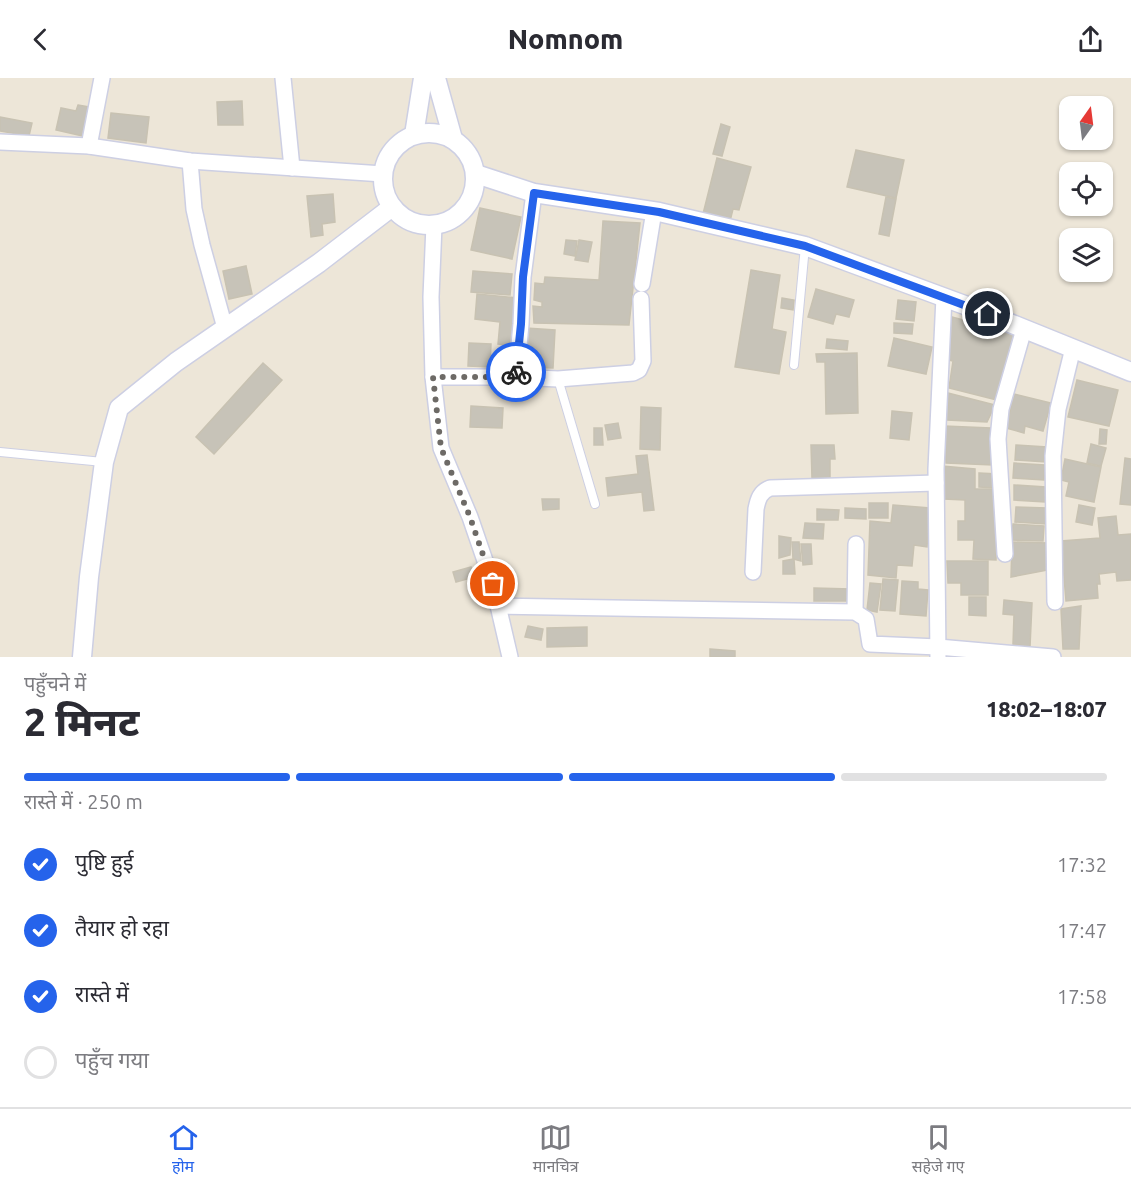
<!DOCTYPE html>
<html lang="hi">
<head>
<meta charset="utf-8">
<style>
	:root { --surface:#fff; --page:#f2f2f3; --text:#2b2b33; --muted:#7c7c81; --line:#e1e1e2; --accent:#2563eb }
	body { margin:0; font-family:Ubuntu,"Noto Sans Devanagari",sans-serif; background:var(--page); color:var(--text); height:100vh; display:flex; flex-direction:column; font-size:22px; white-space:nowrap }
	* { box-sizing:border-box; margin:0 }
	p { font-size:20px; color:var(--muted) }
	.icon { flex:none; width:33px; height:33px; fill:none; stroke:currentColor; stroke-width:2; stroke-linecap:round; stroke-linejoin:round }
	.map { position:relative; height:579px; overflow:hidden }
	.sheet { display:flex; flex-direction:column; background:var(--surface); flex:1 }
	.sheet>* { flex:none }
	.needle { width:39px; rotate:14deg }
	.buttons { position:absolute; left:1059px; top:18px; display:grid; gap:12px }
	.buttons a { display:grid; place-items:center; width:54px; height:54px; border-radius:12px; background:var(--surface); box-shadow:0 2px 4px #0004; font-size:30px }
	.pin { position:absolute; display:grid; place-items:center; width:51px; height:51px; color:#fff; margin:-26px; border:3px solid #fff; border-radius:50%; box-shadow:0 2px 6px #0007 }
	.courier { position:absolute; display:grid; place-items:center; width:60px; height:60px; margin:-30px; border:4px solid #2563eb; border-radius:50%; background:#fff; color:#222; box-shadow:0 2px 8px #0007 }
	.headline em { font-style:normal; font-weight:800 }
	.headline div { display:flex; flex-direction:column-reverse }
	.headline { display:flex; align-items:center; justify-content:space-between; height:102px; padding:0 24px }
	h1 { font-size:39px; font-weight:800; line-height:45px }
	.bar { display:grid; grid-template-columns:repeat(4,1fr); gap:9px 6px; align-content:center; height:72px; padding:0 24px }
	.bar i { height:8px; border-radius:4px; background:var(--line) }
	.bar .active { background:var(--accent) }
	.bar p { grid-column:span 4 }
	ol { padding:0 24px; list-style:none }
	li { display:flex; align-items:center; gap:18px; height:66px }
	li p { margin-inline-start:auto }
	li .icon { padding:6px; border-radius:50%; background:var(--accent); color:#fff; stroke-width:4 }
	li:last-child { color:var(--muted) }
	li i { width:33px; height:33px; border:3px solid var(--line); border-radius:50% }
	header { display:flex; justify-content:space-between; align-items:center; height:78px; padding:0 24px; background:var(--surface); font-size:27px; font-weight:800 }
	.tabs { display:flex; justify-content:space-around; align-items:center; height:84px; border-top:2px solid var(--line); background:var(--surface); font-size:16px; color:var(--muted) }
	.tabs a { display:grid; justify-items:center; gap:3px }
	.tabs .active { color:var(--accent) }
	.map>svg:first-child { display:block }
</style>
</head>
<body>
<header><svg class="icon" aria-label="back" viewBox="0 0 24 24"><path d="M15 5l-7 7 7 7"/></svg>Nomnom<svg class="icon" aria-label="share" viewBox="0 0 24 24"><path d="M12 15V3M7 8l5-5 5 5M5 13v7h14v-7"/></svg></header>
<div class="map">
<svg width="1131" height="579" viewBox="0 0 1131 579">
	<rect width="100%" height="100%" fill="#ede6d8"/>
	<g fill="#c7c3b8" stroke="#c8c2b2" stroke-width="1.5">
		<path d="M242 23 243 47H218L217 24Z"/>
		<path d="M78 27 90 29 83 58 56 52 61 30 76 33Z"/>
		<path d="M111 35 149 39 146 65 108 60Z"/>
		<path d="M0 39 32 45 29 58 0 53Z"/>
		<path d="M721 46 730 49 722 78 713 76Z"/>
		<path d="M856 72 904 82 896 120 847 109Z"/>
		<path d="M717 80 751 89 739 132 733 131 729 147 702 140Z"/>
		<path d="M333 116 335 144 322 146 323 157 311 159 307 118Z"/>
		<path d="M886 119 896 121 889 158 879 156Z"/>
		<path d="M480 130 521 139 512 181 471 172Z"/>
		<path d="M603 143 640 145 629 247 534 245 533 228 542 229V224L534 222 535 205 544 206 545 199 599 202Z"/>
		<path d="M566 162 577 163 575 178 564 176Z"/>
		<path d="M579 162 592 164 588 184 575 182Z"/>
		<path d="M246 188 252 216 229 221 223 193Z"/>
		<path d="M751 192 780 197 772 251 786 254 779 296 735 289Z"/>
		<path d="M473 193 512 196 510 217 471 214Z"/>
		<path d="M816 211 854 222 849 239 836 236 833 246 808 239Z"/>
		<path d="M477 216 518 220V268L498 266 500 244 475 241Z"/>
		<path d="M782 220 794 222 793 232 781 230Z"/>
		<path d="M898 222 916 224 914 243 896 241Z"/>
		<path d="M952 239 1015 256 1001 323 949 310 953 283 944 281Z"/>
		<path d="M894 245 913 246 912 256 894 255Z"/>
		<path d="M526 250 555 252 553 290 524 289Z"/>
		<path d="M894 260 932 269 926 296 888 288Z"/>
		<path d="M827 261 848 263 847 272 826 270Z"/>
		<path d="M469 265 491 266 490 289 468 288Z"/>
		<path d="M857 275 858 335 826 336 825 284H817L816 276Z"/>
		<path d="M263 285 282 302 214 376 196 359Z"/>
		<path d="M1077 302 1118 312 1109 348 1068 339Z"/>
		<path d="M948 315 995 327 987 344 947 342Z"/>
		<path d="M1014 316 1051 325 1043 353 1025 348 1024 355 1006 350Z"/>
		<path d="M471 328 503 330 502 350 470 349Z"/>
		<path d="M641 329 661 330 660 372 640 371Z"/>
		<path d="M892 333 912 335 909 362 890 360Z"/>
		<path d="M618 345 621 360 608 362 605 347Z"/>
		<path d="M944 348 991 350 993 387 946 385Z"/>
		<path d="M594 350H602L603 367H594Z"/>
		<path d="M1100 351 1107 352 1106 366H1099Z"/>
		<path d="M1091 366 1106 370 1101 388 1087 385Z"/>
		<path d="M811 367H834L835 381H830V400H812Z"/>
		<path d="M1016 367 1047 369 1046 384 1015 382Z"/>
		<path d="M647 377 654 432 644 433 642 414 608 418 606 400 638 396 636 378Z"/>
		<path d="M1125 380 1131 381V427L1120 426Z"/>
		<path d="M1065 381 1101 389 1094 424 1066 418 1069 404 1061 402Z"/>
		<path d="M1014 385 1045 387 1044 402 1013 400Z"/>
		<path d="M942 388 975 391V411H997L996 482 973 481 974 462H958V443H965V422L944 421Z"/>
		<path d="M979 395 998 396 997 410 979 409Z"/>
		<path d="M1014 407 1046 409 1045 424 1014 422Z"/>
		<path d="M542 421H559V431L543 432Z"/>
		<rect x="869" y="425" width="19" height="15"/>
		<path d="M893 427 930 430 927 469 914 467 912 488 897 487 896 500 868 497 870 443 891 445Z"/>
		<path d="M1079 427 1095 430 1092 447 1076 444Z"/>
		<path d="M1016 429 1047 430 1046 446 1015 444Z"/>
		<path d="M845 430 866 431V441L845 440Z"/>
		<path d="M817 431 839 432 838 442H817Z"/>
		<path d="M1116 438 1118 457 1131 456V502L1117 503 1116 494 1099 496 1100 506H1097L1098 520 1066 523 1061 463 1100 460 1098 440Z"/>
		<path d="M805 445 824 446 823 461 803 460Z"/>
		<path d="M1013 446 1044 448 1043 463 1011 462Z"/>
		<path d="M779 458 791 460 790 477 779 480Z"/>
		<path d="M792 464H799L801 483 793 481Z"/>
		<path d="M1012 464 1048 465V492L1011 499Z"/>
		<path d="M801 466H811L812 486 803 487Z"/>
		<path d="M794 481 795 496H783V483Z"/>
		<path d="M947 483H988V517H961V505H948Z"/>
		<path d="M471 489 474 499 456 504 453 494Z"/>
		<path d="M883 501 898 502 895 533 880 532Z"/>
		<path d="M902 503 918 504V511L928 512 926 538 900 536Z"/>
		<path d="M870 505 881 506 877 534 867 532Z"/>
		<path d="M814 510 851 511 850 523H814Z"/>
		<path d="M969 519H986V538L969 537Z"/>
		<path d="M1004 522 1032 525 1030 569 1013 566 1014 537 1003 536Z"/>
		<path d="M1081 528 1079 571H1063L1061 531Z"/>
		<path d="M528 548 543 551 541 562 525 559Z"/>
		<path d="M587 549V568L547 569V550Z"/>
		<path d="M710 571 735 573V579H710Z"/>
	</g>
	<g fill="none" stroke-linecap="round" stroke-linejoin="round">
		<g stroke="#cdcfe3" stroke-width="10">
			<g id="service">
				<path d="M794 287 805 168"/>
				<path d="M558 301 595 426"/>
				<path d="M0 374 103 384"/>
			</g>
		</g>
		<g stroke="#cdcfe3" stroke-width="18">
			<g id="minor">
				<path d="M283 0 292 90"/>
				<path d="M0 64 89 68 190 83 383 96"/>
				<path d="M89 68 102 0"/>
				<path d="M190 83 194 131 202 167 225 250"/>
				<path d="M434 147 431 219 433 299 441 370 470 439 493 506 510 579"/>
				<path d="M642 206 654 133"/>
				<path d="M433 299H516L558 301 633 295 639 292 643 283 641 221"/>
				<path d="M516 299 521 246 523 199 534 115"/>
				<path d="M1005 476 998 361 1001 331 1024 251"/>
				<path d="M753 494 756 431C758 421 760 414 770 410L936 405"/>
				<path d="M1055 524 1053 378 1058 331 1073 270"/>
				<path d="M498 528 855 534 866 541 870 566 938 569 1053 579"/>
				<path d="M855 534 856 466"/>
				<path d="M938 579 936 391 944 219"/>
			</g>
		</g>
		<g stroke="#cdcfe3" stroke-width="21">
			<g id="tertiary">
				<path d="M436 0 453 61"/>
				<circle cx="429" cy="101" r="46"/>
				<path d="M414 57 423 0"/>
				<path d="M476 96 534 115 659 134 805 168 970 229 1131 294"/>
				<path d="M82 579 89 499 104 384 119 330 176 284 319 185 392 129"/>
			</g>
		</g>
		<use href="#service" stroke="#fff" stroke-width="8"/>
		<use href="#minor" stroke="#fff" stroke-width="15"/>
		<use href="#tertiary" stroke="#fff" stroke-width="18"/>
	</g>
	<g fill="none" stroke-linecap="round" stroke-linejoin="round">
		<path stroke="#6d6a66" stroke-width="6" stroke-dasharray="0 10.8" d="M493 506 470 439 441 370 433 299H516V294"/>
		<path stroke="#2563eb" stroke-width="8" d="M516 294 521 246 523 199 534 115 659 134 805 168 988 236"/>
	</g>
</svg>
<div class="buttons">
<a><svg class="needle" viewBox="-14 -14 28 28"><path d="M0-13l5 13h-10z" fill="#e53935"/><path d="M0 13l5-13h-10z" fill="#7c7c81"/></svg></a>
<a><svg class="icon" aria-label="locate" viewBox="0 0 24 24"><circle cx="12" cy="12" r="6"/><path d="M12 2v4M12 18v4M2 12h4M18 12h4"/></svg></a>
<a><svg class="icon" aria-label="layers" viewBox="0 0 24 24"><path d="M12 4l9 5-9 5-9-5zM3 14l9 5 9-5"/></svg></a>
</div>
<div class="pin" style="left:493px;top:506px;background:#ea580c"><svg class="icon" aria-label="bag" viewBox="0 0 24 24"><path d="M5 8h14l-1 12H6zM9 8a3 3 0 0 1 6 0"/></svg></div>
<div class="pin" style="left:988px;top:236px;background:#1f2937"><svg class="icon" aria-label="home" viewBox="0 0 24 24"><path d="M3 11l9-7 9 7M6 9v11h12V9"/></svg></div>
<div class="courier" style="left:516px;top:294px"><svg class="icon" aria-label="bike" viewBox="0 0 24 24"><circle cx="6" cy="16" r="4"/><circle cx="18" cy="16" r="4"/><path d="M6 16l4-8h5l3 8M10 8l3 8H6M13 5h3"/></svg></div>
</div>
<section class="sheet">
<div class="headline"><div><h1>2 मिनट</h1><p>पहुँचने में</p></div><em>18:02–18:07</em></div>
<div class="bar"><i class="active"></i><i class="active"></i><i class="active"></i><i></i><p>रास्ते में · 250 m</p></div>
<ol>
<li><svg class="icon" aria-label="check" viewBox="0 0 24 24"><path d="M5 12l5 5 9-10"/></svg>पुष्टि हुई<p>17:32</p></li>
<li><svg class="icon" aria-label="check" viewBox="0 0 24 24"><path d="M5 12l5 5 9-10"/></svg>तैयार हो रहा<p>17:47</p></li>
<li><svg class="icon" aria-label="check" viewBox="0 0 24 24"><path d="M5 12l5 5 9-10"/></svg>रास्ते में<p>17:58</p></li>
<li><i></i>पहुँच गया</li>
</ol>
</section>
<nav class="tabs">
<a class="active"><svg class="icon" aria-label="home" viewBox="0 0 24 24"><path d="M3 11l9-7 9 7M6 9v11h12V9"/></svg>होम</a>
<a><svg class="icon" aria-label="map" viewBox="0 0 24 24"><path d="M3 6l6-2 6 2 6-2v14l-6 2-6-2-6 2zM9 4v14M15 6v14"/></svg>मानचित्र</a>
<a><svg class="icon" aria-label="saved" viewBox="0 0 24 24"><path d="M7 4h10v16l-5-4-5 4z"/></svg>सहेजे गए</a>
</nav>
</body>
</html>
